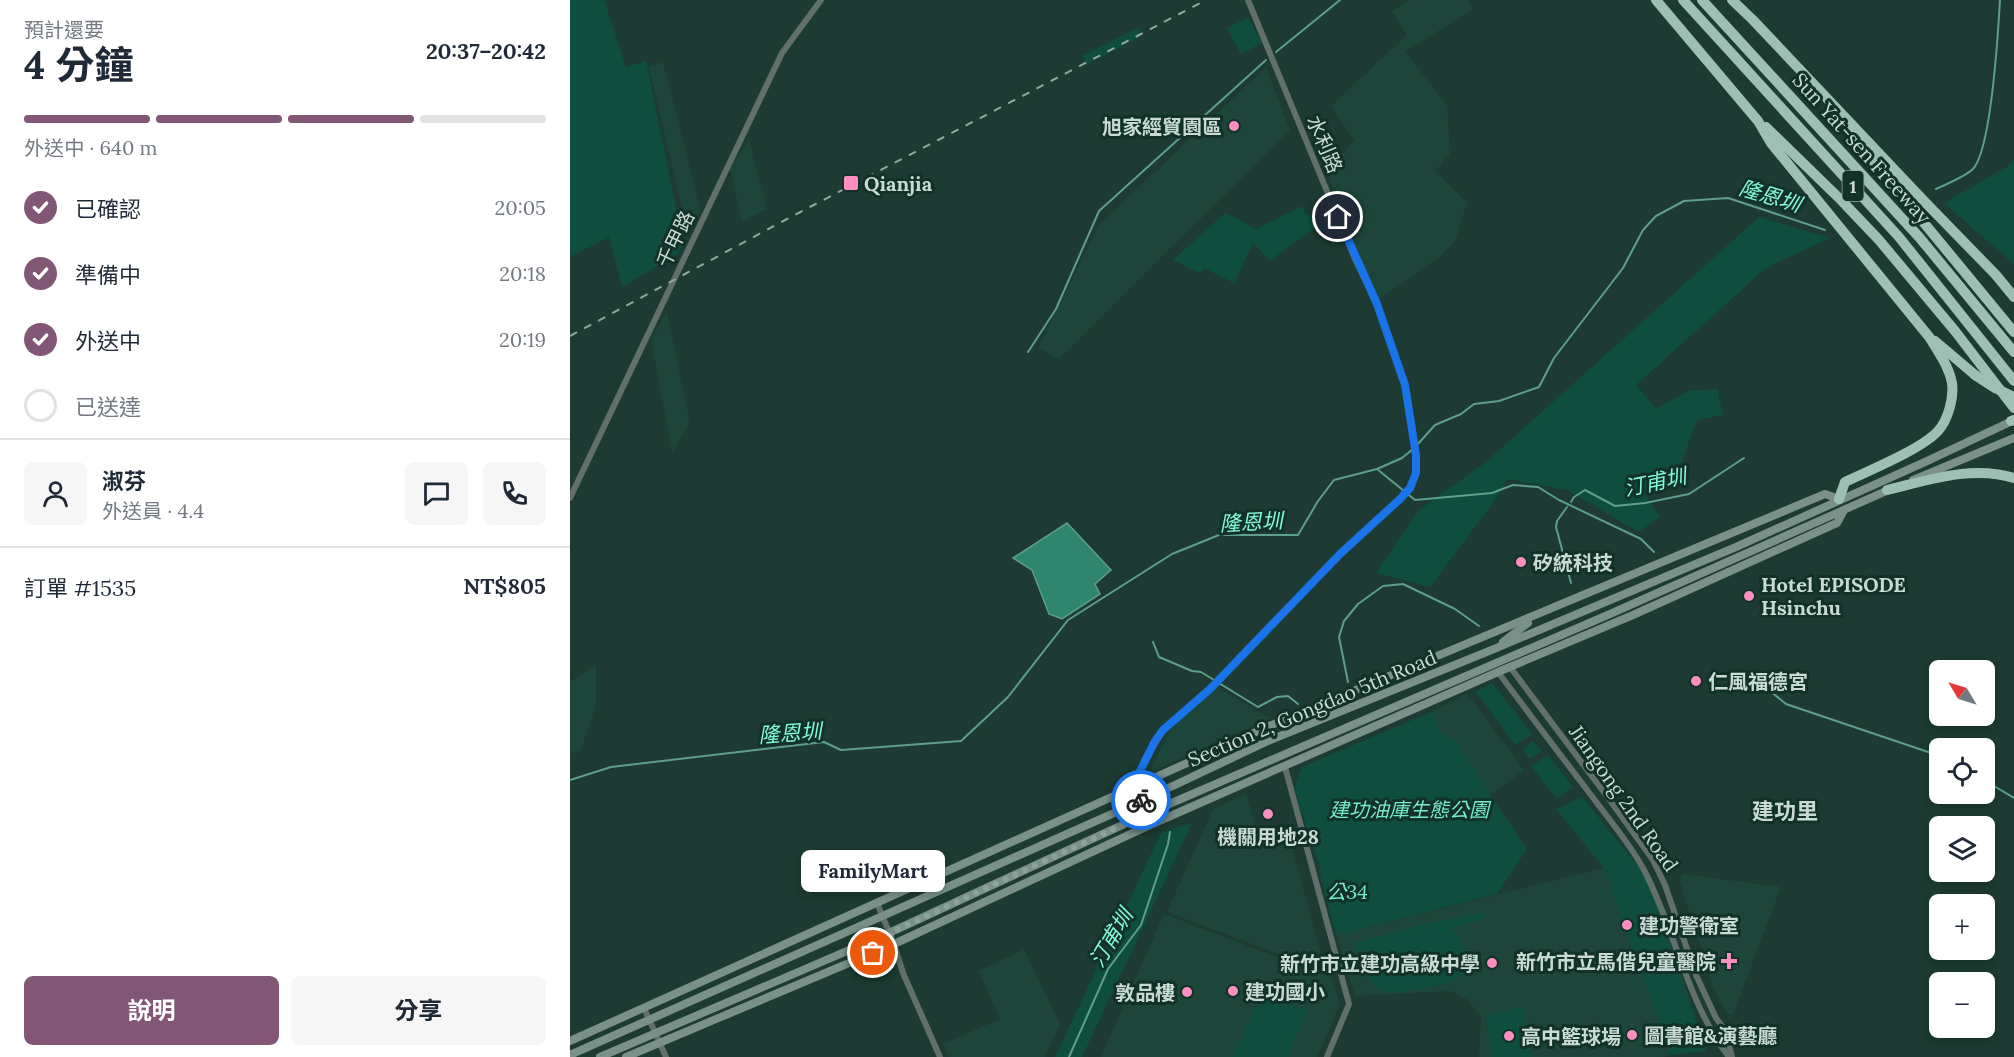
<!DOCTYPE html>
<html lang="zh-TW">
<head>
<meta charset="utf-8">
<style>
	:root { --surface:#fff; --page:#f6f6f7; --text:#1f2937; --muted:#747a83; --line:#e0e1e3; --accent:#825775 }
	body { margin:0; font-family:Lora,"Noto Sans TC",serif; background:var(--page); color:var(--text); height:100vh; display:flex; flex-direction:column; font-size:22px; white-space:nowrap }
	* { box-sizing:border-box; margin:0 }
	p { font-size:20px; color:var(--muted) }
	.icon { flex:none; width:33px; height:33px; fill:none; stroke:currentColor; stroke-width:2; stroke-linecap:round; stroke-linejoin:round }
	.map { position:relative; flex:1; overflow:hidden }
	.side { display:flex; flex-direction:column; background:var(--surface); width:570px }
	.side>* { flex:none }
	.needle { width:39px; rotate:308deg }
	.fabs { position:absolute; left:1359px; top:660px; display:grid; gap:12px }
	.fabs a { display:grid; place-items:center; width:66px; height:66px; border-radius:9px; background:var(--surface); box-shadow:0 3px 9px #0003; font-size:30px }
	.pin { position:absolute; display:grid; place-items:center; width:51px; height:51px; color:#fff; margin:-26px; border:3px solid #fff; border-radius:50%; box-shadow:0 2px 6px #0007 }
	.courier { position:absolute; display:grid; place-items:center; width:60px; height:60px; margin:-30px; border:4px solid #1a73e8; border-radius:50%; background:#fff; color:#222; box-shadow:0 2px 8px #0007 }
	.bubble { position:absolute; height:42px; border-radius:9px; background:var(--surface); box-shadow:0 3px 9px #0003; font-size:20px; font-weight:700; line-height:42px; text-align:center }
	.summary em { font-style:normal; font-weight:700 }
	.summary div { display:flex; flex-direction:column-reverse }
	.summary { display:flex; align-items:center; justify-content:space-between; height:102px; padding:0 24px }
	h1 { font-size:39px; font-weight:700; line-height:45px }
	.bar { display:grid; grid-template-columns:repeat(4,1fr); gap:9px 6px; align-content:center; height:72px; padding:0 24px }
	.bar i { height:8px; border-radius:4px; background:var(--line) }
	.bar .active { background:var(--accent) }
	.bar p { grid-column:span 4 }
	.line { display:flex; align-items:center; gap:15px; padding:0 24px; border-top:2px solid var(--line) }
	.line div { flex:1 }
	.round { display:grid; place-items:center; flex:none; width:63px; height:63px; border-radius:9px; background:var(--page) }
	ol { padding:0 24px; list-style:none }
	li { display:flex; align-items:center; gap:18px; height:66px }
	li p { margin-inline-start:auto }
	li .icon { padding:6px; border-radius:50%; background:var(--accent); color:#fff; stroke-width:4 }
	li:last-child { color:var(--muted) }
	li i { width:33px; height:33px; border:3px solid var(--line); border-radius:50% }
	.cta { display:flex; gap:12px; margin-top:auto; padding:12px 24px }
	.cta a { flex:1; height:69px; border-radius:9px; background:var(--accent); color:#fff; font-size:24px; font-weight:700; line-height:69px; text-align:center }
	.cta a+a { background:var(--page); color:var(--text) }
	main { display:flex; flex:1; min-height:0 }
	.map>svg:first-child { display:block }
</style>
</head>
<body>
<main>
<section class="side">
<div class="summary"><div><h1>4 分鐘</h1><p>預計還要</p></div><em>20:37–20:42</em></div>
<div class="bar"><i class="active"></i><i class="active"></i><i class="active"></i><i></i><p>外送中 · 640 m</p></div>
<ol>
<li><svg class="icon" aria-label="check" viewBox="0 0 24 24"><path d="M5 12l5 5 9-10"/></svg>已確認<p>20:05</p></li>
<li><svg class="icon" aria-label="check" viewBox="0 0 24 24"><path d="M5 12l5 5 9-10"/></svg>準備中<p>20:18</p></li>
<li><svg class="icon" aria-label="check" viewBox="0 0 24 24"><path d="M5 12l5 5 9-10"/></svg>外送中<p>20:19</p></li>
<li><i></i>已送達</li>
</ol>
<div class="line" style="height:108px"><a class="round"><svg class="icon" aria-label="person" viewBox="0 0 24 24"><circle cx="12" cy="8" r="4"/><path d="M4 21q1-7 8-7t8 7"/></svg></a><div><b>淑芬</b><p>外送員 · 4.4</p></div><a class="round"><svg class="icon" aria-label="chat" viewBox="0 0 24 24"><path d="M4 5h16v11H9l-5 4z"/></svg></a><a class="round"><svg class="icon" aria-label="phone" viewBox="0 0 24 24"><path d="M5 4h4l2 5-3 2q2 4 5 5l2-3 5 2v4C11 20 4 13 5 4z"/></svg></a></div>
<div class="line" style="height:78px"><div>訂單 #1535</div><b>NT$805</b></div>
<div class="cta"><a>說明</a><a>分享</a></div>
</section>
<div class="map">
<svg width="1444" height="1057" viewBox="0 0 1444 1057">
	<rect width="100%" height="100%" fill="#1d3b32"/>
	<g fill="#1d453a">
		<path d="M839 0H898L903 9 835 52 877 105 880 154 865 171 897 202 886 240 868 258 809 299 777 228 757 171 784 140 761 106 837 35 822 11Z"/>
		<path d="M93 62 131 212 118 233 79 67Z"/>
		<path d="M696 67 720 130 489 359 468 348 529 225Z"/>
		<path d="M179 140 197 209 172 222 160 169Z"/>
		<path d="M97 311 120 422 102 453 81 339Z"/>
		<path d="M26 664V706L11 750 0 754V682Z"/>
		<path d="M645 686 700 718 579 773 597 734 604 724Z"/>
		<path d="M897 693 954 770 920 795 884 740 871 732 861 712Z"/>
		<path d="M676 794 690 840 718 833 756 972 597 912 643 809Z"/>
		<path d="M1034 868 1086 1007 1101 1055 1093 1057H909L911 1017 898 1000 881 991 785 996 766 935Z"/>
		<path d="M1113 874 1211 887 1163 1014H1158L1144 990 1109 879Z"/>
		<path d="M594 914 762 978 770 1004 747 1057H531Z"/>
		<path d="M454 949 490 1024 475 1057H379L373 1044 430 1019 409 971Z"/>
	</g>
	<g fill="#0f4e3e">
		<path d="M0 0H34L56 67 76 61 113 242 108 254 52 287 39 237 0 257Z"/>
		<path d="M678 17 692 43 671 54 657 28Z"/>
		<path d="M568 28 572 36 516 65 512 56Z"/>
		<path d="M1444 160V264L1374 203 1438 166Z"/>
		<path d="M761 204 764 213 700 261 683 243 664 283 634 268 630 273 603 260 655 213 686 229 732 206 737 216Z"/>
		<path d="M1189 217 1260 238 1197 267 1066 385 1086 409 1118 391 1147 389 1153 415 1127 420 1108 472 1073 491 1090 517 1068 532 998 490 938 479 922 504 860 587 806 573 849 510 916 462Z"/>
		<path d="M922 683 962 734 945 745 906 692Z"/>
		<path d="M861 712 871 732 884 740 957 849 927 894 766 935 749 871 751 870 724 789 732 767Z"/>
		<path d="M963 741 972 751 960 759 953 750Z"/>
		<path d="M978 755 1003 787 987 799 961 766Z"/>
		<path d="M1012 797 1081 882 1136 1051 1101 1055 1034 868 986 809Z"/>
		<path d="M622 823 512 1057H485L591 833Z"/>
		<path d="M912 913 914 919 881 928 891 939 897 959 890 976 877 984 821 993C800 988 790 970 796 950L786 952 784 943 862 922Z"/>
		<path d="M708 998 721 1003 728 1011 731 1007 738 1010 717 1057H662L685 1008 699 999Z"/>
		<path d="M952 1006 962 1057H922L916 1016Z"/>
	</g>
	<path fill="#2f856e" stroke="#5d9e8d" stroke-width="1.5" d="M497 523 541 570 525 584 530 594 492 619 479 614 462 570 443 558Z"/>
	<g fill="none" stroke-linecap="round" stroke-linejoin="round">
		<g stroke="#5d9e8d" stroke-width="2">
			<path d="M706 52 770 0"/>
			<path d="M1366 189C1375 185 1397 175 1403 169 1422 148 1428 32 1430 0"/>
			<path d="M458 352 486 309 529 211 696 60"/>
			<path d="M847 445 865 425 891 414 904 404 929 401 969 387 984 358 1053 268 1073 230 1086 216 1114 201 1158 198 1255 230"/>
			<path d="M807 469 845 500 922 493 943 485 968 487 989 500 1071 539 1084 552"/>
			<path d="M1001 502 1004 497 1015 490 1045 506 1075 503 1119 494 1174 458"/>
			<path d="M997 507 987 521 986 527 1001 583"/>
			<path d="M583 642 589 657 622 671 631 672 688 707 707 697 718 696 728 704"/>
			<path d="M778 682 769 637 774 621 788 604 813 586 833 584 885 609 909 626"/>
			<path d="M1195 687 1216 704 1370 756"/>
			<path d="M0 780 41 767 254 742 271 750 391 741 438 697 498 620 602 554 649 535H728L748 501 764 480 807 469 832 458 843 449"/>
			<path d="M1414 780 1444 798"/>
			<path d="M499 1057 538 969 571 925 598 844 600 832"/>
		</g>
		<g stroke="#626f6a" stroke-width="6">
			<path d="M0 498 212 53 251 0"/>
			<path d="M940 667 1039 799 1083 860 1095 885 1126 975 1146 1018 1155 1030 1162 1057"/>
			<path d="M928 672C960 715 992 757 1024 799 1041 822 1061 845 1074 870 1106 931 1116 1001 1159 1057"/>
			<path d="M715 767 779 1004 757 1057"/>
			<path d="M580 825 566 785 568 775 578 755 593 730 640 689 770 554 830 499 840 488 846 473V455L835 385 807 304 785 259 678 0"/>
			<path d="M307 903 324 944 333 973 370 1057"/>
			<path d="M74 1008 96 1057"/>
		</g>
		<g stroke="#7a9088" stroke-width="8">
			<path d="M1343 480 1444 438"/>
			<path d="M933 642 958 623"/>
			<path d="M0 1041 697 727 1255 494 1269 499"/>
			<path d="M0 1055 571 801 698 741 924 649 1166 547 1355 462 1444 420"/>
			<path d="M30 1057 319 933 576 814 1040 614 1323 488"/>
			<path d="M56 1057 324 944 580 825 928 672 1063 615 1267 523 1274 510"/>
		</g>
		<g stroke="#9ec0b4" stroke-width="10">
			<path d="M1086 0 1188 121 1201 143 1360 338C1368 352 1379 366 1382 383 1384 398 1378 420 1368 431 1352 449 1298 471 1275 482L1269 499"/>
			<path d="M1113 0 1329 237 1444 381"/>
			<path d="M1132 0 1349 237 1444 352"/>
			<path d="M1162 0 1183 20 1354 201 1426 275 1444 297"/>
			<path d="M1265 115 1444 332"/>
			<path d="M1196 127 1271 200 1309 240 1385 331 1444 408"/>
			<path d="M1365 341 1405 375"/>
			<path d="M1441 421 1444 420"/>
			<path d="M1317 490C1359 480 1402 465 1444 478"/>
		</g>
		<path stroke="#91a7a0" stroke-width="2" stroke-dasharray="8 8" stroke-linecap="butt" d="M0 336 217 219 636 0"/>
		<path stroke="#9ec0b4" stroke-width="10" d="M1405 375 1425 388 1444 397"/>
	</g>
	<g fill="none" stroke-linecap="round" stroke-linejoin="round">
		<path stroke="#8da29b" stroke-width="6" stroke-dasharray="0 10.8" d="M303 953 324 944 320 933 576 814 571 800"/>
		<path stroke="#1a73e8" stroke-width="8" d="M571 800 566 785 568 775 585 741 593 730 640 689 770 554 830 499 840 488 846 473V455L835 385 807 304 768 217"/>
	</g>
	<g fill="#fc8fc1" stroke="#123128" stroke-width="2">
		<circle cx="664" cy="126" r="6"/>
		<rect x="273" y="175" width="16" height="16" rx="3"/>
		<circle cx="951" cy="562" r="6"/>
		<circle cx="1179" cy="596" r="6"/>
		<circle cx="1126" cy="681" r="6"/>
		<circle cx="698" cy="814" r="6"/>
		<circle cx="1057" cy="925" r="6"/>
		<path d="M1156 952h6v6h6v6h-6v6h-6v-6h-6v-6h6z"/>
		<circle cx="922" cy="963" r="6"/>
		<circle cx="663" cy="991" r="6"/>
		<circle cx="617" cy="992" r="6"/>
		<circle cx="1062" cy="1035" r="6"/>
		<circle cx="939" cy="1036" r="6"/>
	</g>
	<g text-anchor="middle" dominant-baseline="central" stroke-width="6" stroke-linejoin="round" paint-order="stroke">
		<rect fill="#123128" stroke="#92a7a0" stroke-width="1.5" x="1272.5" y="171" width="21" height="30" rx="4.5"/>
		<g font-size="18" font-weight="bold" fill="#c9dad4">
			<text x="1283" y="186">1</text>
		</g>
		<g font-size="20" font-weight="bold" fill="#c9dad4" stroke="#123128" text-anchor="start">
			<text x="652" y="126" text-anchor="end">旭家經貿園區</text>
			<text x="294" y="183">Qianjia</text>
			<text x="963" y="562">矽統科技</text>
			<text x="1191" y="584">Hotel EPISODE<tspan x="1191" dy="23">Hsinchu</tspan></text>
			<text x="1138" y="681">仁風福德宮</text>
			<text x="698" y="836" text-anchor="middle">機關用地28</text>
			<text x="1069" y="925">建功警衛室</text>
			<text x="1146" y="961" text-anchor="end">新竹市立馬偕兒童醫院</text>
			<text x="910" y="963" text-anchor="end">新竹市立建功高級中學</text>
			<text x="675" y="991">建功國小</text>
			<text x="605" y="992" text-anchor="end">敦品樓</text>
			<text x="1074" y="1035">圖書館&amp;演藝廳</text>
			<text x="951" y="1036">高中籃球場</text>
		</g>
		<g font-size="20" fill="#c9dad4" stroke="#123128">
			<text transform="translate(755 144) rotate(67)">水利路</text>
			<text transform="translate(1292 148) rotate(48)">Sun Yat-sen Freeway</text>
			<text transform="translate(105 239) rotate(-64)">千甲路</text>
			<text transform="translate(742 708) rotate(-23)">Section 2, Gongdao 5th Road</text>
			<text transform="translate(1054 798) rotate(55)">Jiangong 2nd Road</text>
		</g>
		<g font-size="20" font-style="italic" fill="#75ecc9" stroke="#123128">
			<text x="839" y="809">建功油庫生態公園</text>
			<text x="777" y="891">公34</text>
		</g>
		<g font-size="21" font-style="italic" fill="#83fad7" stroke="#123128">
			<text transform="translate(1200 196) rotate(17)">隆恩圳</text>
			<text transform="translate(1085 482) rotate(-12)">汀甫圳</text>
			<text transform="translate(681 522) rotate(-3)">隆恩圳</text>
			<text transform="translate(220 733) rotate(-4)">隆恩圳</text>
			<text transform="translate(541 938) rotate(-59)">汀甫圳</text>
		</g>
		<g font-size="22" font-weight="bold" fill="#c9dad4" stroke="#123128">
			<text x="1215" y="811">建功里</text>
		</g>
	</g>
</svg>
<div class="fabs">
<a><svg class="needle" viewBox="-14 -14 28 28"><path d="M0-13l5 13h-10z" fill="#e53935"/><path d="M0 13l5-13h-10z" fill="#747a83"/></svg></a>
<a><svg class="icon" aria-label="locate" viewBox="0 0 24 24"><circle cx="12" cy="12" r="6"/><path d="M12 2v4M12 18v4M2 12h4M18 12h4"/></svg></a>
<a><svg class="icon" aria-label="layers" viewBox="0 0 24 24"><path d="M12 4l9 5-9 5-9-5zM3 14l9 5 9-5"/></svg></a>
<a>+</a>
<a>−</a>
</div>
<div class="pin" style="left:303px;top:953px;background:#ea580c"><svg class="icon" aria-label="bag" viewBox="0 0 24 24"><path d="M5 8h14l-1 12H6zM9 8a3 3 0 0 1 6 0"/></svg></div>
<div class="pin" style="left:768px;top:217px;background:#1f2937"><svg class="icon" aria-label="home" viewBox="0 0 24 24"><path d="M3 11l9-7 9 7M6 9v11h12V9"/></svg></div>
<div class="courier" style="left:571px;top:800px"><svg class="icon" aria-label="bike" viewBox="0 0 24 24"><circle cx="6" cy="16" r="4"/><circle cx="18" cy="16" r="4"/><path d="M6 16l4-8h5l3 8M10 8l3 8H6M13 5h3"/></svg></div>
<div class="bubble" style="left:231px;top:850px;width:144px">FamilyMart</div>
</div>
</main>
</body>
</html>
